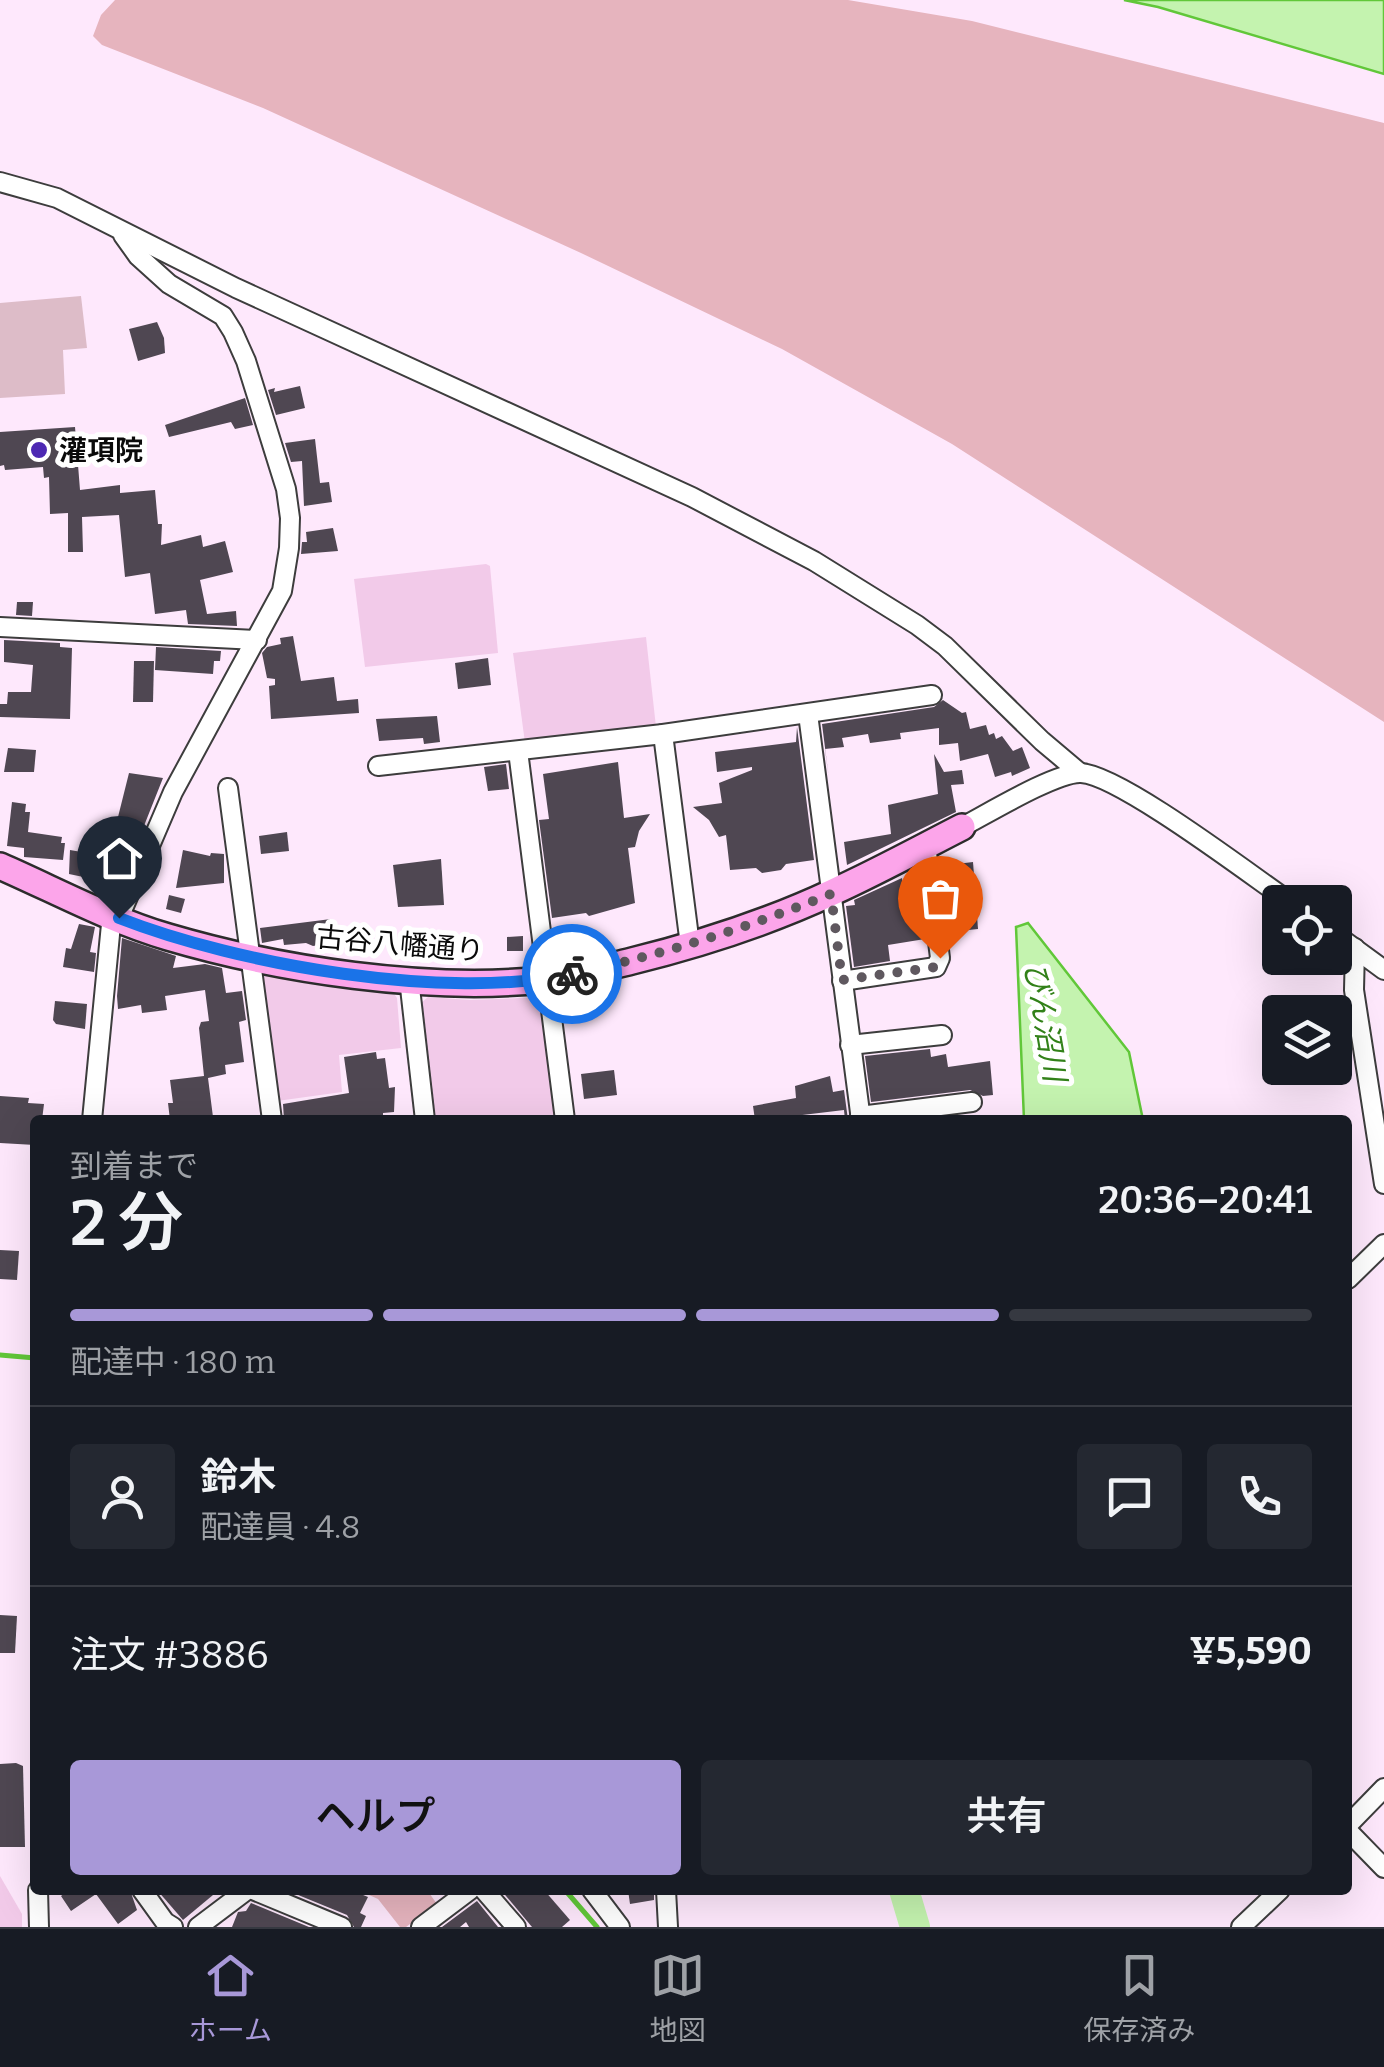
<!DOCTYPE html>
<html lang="ja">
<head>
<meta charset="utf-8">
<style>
	:root { --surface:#171b24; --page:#242831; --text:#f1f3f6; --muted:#9ea1a6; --line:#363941; --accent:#a898d8 }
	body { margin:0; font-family:Bitter,"Noto Sans JP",serif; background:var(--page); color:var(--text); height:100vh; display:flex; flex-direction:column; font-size:38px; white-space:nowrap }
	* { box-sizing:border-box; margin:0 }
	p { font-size:32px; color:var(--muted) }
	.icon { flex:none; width:55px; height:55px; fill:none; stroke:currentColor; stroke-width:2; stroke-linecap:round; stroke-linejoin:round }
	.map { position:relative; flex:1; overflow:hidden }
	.sheet { position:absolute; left:30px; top:1115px; width:1322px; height:780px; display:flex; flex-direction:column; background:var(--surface); border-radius:10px; box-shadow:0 10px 40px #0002 }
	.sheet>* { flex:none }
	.fabs { position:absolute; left:1262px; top:885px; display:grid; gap:20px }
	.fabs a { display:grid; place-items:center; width:90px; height:90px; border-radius:10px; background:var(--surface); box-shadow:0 10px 40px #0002; font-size:50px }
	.pin { position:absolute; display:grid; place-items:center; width:85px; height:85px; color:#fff; margin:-102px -42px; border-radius:50% 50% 50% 0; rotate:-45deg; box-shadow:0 0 10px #0007 }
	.pin .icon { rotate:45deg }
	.courier { position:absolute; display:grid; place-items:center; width:100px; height:100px; margin:-50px; border:8px solid #1a73e8; border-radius:50%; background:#fff; color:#222; box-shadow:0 2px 12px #0007 }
	.summary em { font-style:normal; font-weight:600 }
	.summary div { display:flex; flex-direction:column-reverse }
	.summary { display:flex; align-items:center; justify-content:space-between; height:170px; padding:0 40px }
	h1 { font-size:65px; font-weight:600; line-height:75px }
	.bar { display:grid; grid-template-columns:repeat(4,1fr); gap:15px 10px; align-content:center; height:120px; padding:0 40px }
	.bar i { height:12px; border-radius:8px; background:var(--line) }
	.bar .selected { background:var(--accent) }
	.bar p { grid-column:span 4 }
	.line { display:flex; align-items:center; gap:25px; padding:0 40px; border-top:2px solid var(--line) }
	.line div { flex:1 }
	.round { display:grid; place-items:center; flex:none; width:105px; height:105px; border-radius:10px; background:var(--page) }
	.primary-button { display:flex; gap:20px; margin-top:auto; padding:20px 40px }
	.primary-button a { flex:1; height:115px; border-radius:10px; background:var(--accent); color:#111; font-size:40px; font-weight:600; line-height:115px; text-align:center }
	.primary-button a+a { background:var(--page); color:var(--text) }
	.tabs { display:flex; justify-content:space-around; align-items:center; height:140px; border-top:2px solid var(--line); background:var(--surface); font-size:28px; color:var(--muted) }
	.tabs a { display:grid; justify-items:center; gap:5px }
	.tabs .selected { color:var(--accent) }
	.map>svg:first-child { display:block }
</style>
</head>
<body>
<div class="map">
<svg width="1384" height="1927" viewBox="0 0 1384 1927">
	<rect width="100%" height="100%" fill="#fee8fc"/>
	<g fill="#f2cae9">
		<path d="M486 564 490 566 498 653 365 667 354 579Z"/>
		<path d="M646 637 656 727 525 743 513 653Z"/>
		<path d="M265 972 392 991 397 998 401 1048 339 1055 342 1092 277 1101 263 976Z"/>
		<path d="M428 997 470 1000 544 997 557 1118 435 1120 420 1004Z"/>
		<path d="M0 1876 22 1914V1927H0Z"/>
	</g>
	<g fill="#e6b4be">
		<path d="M115 0H848L972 21 1384 123V722L952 444 782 349 581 253 263 108 102 45 93 36 101 15Z"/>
		<path d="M358 1890H427L437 1904 406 1927H400L378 1899Z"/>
	</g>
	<path fill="#ddbcc8" d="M81 296 87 348 63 350 65 394 0 398V303Z"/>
	<g fill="#c4f3af" stroke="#61c739" stroke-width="2.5">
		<path d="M1124 0H1384V74L1158 7Z"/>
		<path d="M1028 923 1129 1052 1143 1120H1024L1016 927Z"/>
	</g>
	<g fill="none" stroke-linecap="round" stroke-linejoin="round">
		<g stroke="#61c739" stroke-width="5">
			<path d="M0 1355 35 1358"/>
			<path d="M565 1890 597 1927"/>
		</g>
		<path stroke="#c4f3af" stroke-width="30" d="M904 1890 915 1927"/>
	</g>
	<g fill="#4f4752">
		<path d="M157 322 164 338 165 353 138 361 129 329Z"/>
		<path d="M300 386 305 408 276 415 268 390 275 388 274 392Z"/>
		<path d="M245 398 253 425 235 429 231 422 169 437 165 425Z"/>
		<path d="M75 427 80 490 120 485V493L155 490 158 524H162L161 545 201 535 203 547 225 541 233 572 200 580 207 614 236 611 237 626 188 624 186 610 155 614 150 573 125 577 119 515 82 517 83 552H68V513L50 514 49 477 44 478 43 467 5 470 4 465 0 466V432Z"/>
		<path d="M315 439 320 483 329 482 332 502 304 506 302 461 291 462 285 443Z"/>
		<path d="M333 528 338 551 301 554 302 542H307L306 532Z"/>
		<path d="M17 602H33L32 616 16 615Z"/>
		<path d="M293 636 301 681 334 677 337 701 358 699 359 713 271 719 269 686 275 685V679L267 678 262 653 267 647 281 644 280 638Z"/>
		<path d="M4 640 60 643V647L72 648 70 719 0 717V704H7L8 692H31L33 665 4 662Z"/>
		<path d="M156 647 221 651 220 661H214L213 674 155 670Z"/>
		<path d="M488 658 491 685 458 689 455 663Z"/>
		<path d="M134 661H154L153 702H133Z"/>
		<path d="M943 700 962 713 966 712 970 729 986 725 989 735 994 733 996 739 1002 736 1013 751 1022 747 1030 768 1012 776 1011 772 995 777 988 754 960 761 958 743 939 745V728L900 733 901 739 870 743 868 734 842 738 844 747 825 749 829 779 822 724 934 707Z"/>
		<path d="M437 716 440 742 424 744 423 738 379 741 376 719Z"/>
		<path d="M797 727 814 860 786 864 781 870 762 873 756 868 730 870 726 835 719 837 709 820 693 807 722 803 719 783 752 770V767L717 772 715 752 796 742Z"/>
		<path d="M8 748 36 750 34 772H4Z"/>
		<path d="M934 754 944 772 962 770 964 784 951 785 956 812 847 865 844 842 891 834 888 805 938 794Z"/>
		<path d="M618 762 624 818 650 814 639 831 635 847 628 848 635 903 589 916 586 913 552 918 539 820 549 819 543 774Z"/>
		<path d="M506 764 509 789 488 791 484 767Z"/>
		<path d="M129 773 163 778 132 856 128 855 122 879 113 877 112 883 69 874 70 850 99 855 100 844 111 845Z"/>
		<path d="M12 802 26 804 25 812H30L28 832 62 837 61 843H65L63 860 24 857V848L7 846Z"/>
		<path d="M287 832 289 851 261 854 259 836Z"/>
		<path d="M183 850 210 856 211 853 224 854V883L176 888Z"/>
		<path d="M441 859 444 905 398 907 393 865Z"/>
		<path d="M973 862 978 929 949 932 941 866Z"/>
		<path d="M902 878 904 898 920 896 925 939 888 945 890 961 854 967 846 906 855 905 854 900Z"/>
		<path d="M169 895 185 899 181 913 166 909Z"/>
		<path d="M331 919 335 942 313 946 306 943 284 945 283 939 262 943 260 928Z"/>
		<path d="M79 924 95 927 90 952 96 953 94 972 63 967 66 948 71 949Z"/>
		<path d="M523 936V951H507V937Z"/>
		<path d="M122 938 176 956 173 968 205 964 222 968 226 993 242 991 246 1020 239 1022 244 1062 225 1065 226 1074 208 1078 213 1117 170 1120 168 1103H173L170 1080 204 1076 199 1028 201 1022 209 1021 205 990 165 996 167 1010 142 1013 141 1005 118 1009 117 996Z"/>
		<path d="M55 1001 87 1004 85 1029 56 1024 53 1020Z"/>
		<path d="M930 1049 931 1057 946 1054 948 1067 990 1061 993 1095 983 1096 970 1090 871 1102 865 1056Z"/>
		<path d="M376 1052 377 1059 385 1058 389 1088 395 1087 394 1112 383 1113V1118L372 1120H284L283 1104 349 1093 344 1057Z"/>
		<path d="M614 1070 617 1095 584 1099 581 1074Z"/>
		<path d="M830 1076 833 1092 844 1090 848 1120H845L844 1110 794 1116V1120H755L753 1106 796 1098 795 1086Z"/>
		<path d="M0 1096 29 1098 28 1103 44 1104 42 1120H35V1145L0 1143Z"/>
		<path d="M0 1250 19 1251 17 1280 0 1279Z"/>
		<path d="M0 1615 17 1616 15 1653H0Z"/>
		<path d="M16 1763 23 1766 25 1847H0V1764Z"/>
		<path d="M69 1890H130L137 1910 118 1924 96 1894 71 1911 61 1896Z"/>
		<path d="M157 1890H219L183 1920Z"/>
		<path d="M286 1890H351L368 1897 360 1913 366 1916 361 1927H354L347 1915Z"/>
		<path d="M501 1890H544L570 1920 562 1927H532Z"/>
		<path d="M628 1890H654V1900L630 1904Z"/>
		<path d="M477 1901 498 1927H469L466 1922 460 1927H442Z"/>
		<path d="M251 1903 309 1927H232L238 1912 246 1911Z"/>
	</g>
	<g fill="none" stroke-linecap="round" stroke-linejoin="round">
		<g stroke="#3d3d3d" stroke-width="22">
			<g id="street">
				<path d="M0 182 57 198 236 288 692 497 814 561 917 625 945 646 1042 741 1080 773"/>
				<path d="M0 627 257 640"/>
				<path d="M808 714 861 1120"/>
				<path d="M663 734 690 945"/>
				<path d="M518 751 565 1120"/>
				<path d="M378 766 663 734 932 695"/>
				<path d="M228 788 272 1120"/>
				<path d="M962 827C987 814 1056 772 1081 773 1120 775 1252 876 1290 902"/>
				<path d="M119 918 173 792 282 591 289 548 290 518 286 489 246 361 233 332 223 316 169 284 138 256 123 235"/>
				<path d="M1335 934 1384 970"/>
				<path d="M1355 948 1354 990 1384 1184"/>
				<path d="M409 979 425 1120"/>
				<path d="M842 981 936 967 940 958 926 845"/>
				<path d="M850 1045 942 1035"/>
				<path d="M860 1116 972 1102"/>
				<path d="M92 1120 112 914"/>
				<path d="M1348 1279 1384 1244"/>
				<path d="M1348 1825 1384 1788"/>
				<path d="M1348 1831 1384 1868"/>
				<path d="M38 1890 39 1927"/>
				<path d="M142 1890 165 1922 173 1927"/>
				<path d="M253 1890 342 1927"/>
				<path d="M484 1890 516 1927"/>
				<path d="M592 1890 620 1927"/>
				<path d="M666 1890 668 1927"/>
				<path d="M198 1927 247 1890"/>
				<path d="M421 1927 470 1890"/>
				<path d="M1241 1927 1280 1890"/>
			</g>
		</g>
		<g stroke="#2c2c2c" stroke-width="30">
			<path id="secondary" d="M0 866C55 890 110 920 168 937 280 970 427 992 543 980 573 977 603 968 632 961 701 944 769 922 833 892 877 872 919 849 962 827"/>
		</g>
		<use href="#street" stroke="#fff" stroke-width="18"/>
		<use href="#secondary" stroke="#fca5ea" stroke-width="25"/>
	</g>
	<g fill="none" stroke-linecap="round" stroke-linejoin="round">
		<path stroke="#5f585f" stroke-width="10" stroke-dasharray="0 18" d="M572 974C662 955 746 928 831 894L842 980 936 967 940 958"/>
		<path stroke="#1a73e8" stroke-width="12" d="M119 918C239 965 446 1001 572 974"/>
	</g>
	<circle fill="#4e29b3" stroke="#fff" stroke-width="4" cx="39" cy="450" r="10"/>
	<g text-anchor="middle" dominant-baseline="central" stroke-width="10" stroke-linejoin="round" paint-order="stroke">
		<g font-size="28" font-weight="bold" fill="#0a0a0a" stroke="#fff" text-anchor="start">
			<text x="59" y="450">灌項院</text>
		</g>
		<g font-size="28" fill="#0a0a0a" stroke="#fff">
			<text transform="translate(400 944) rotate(5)">古谷八幡通り</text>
		</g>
		<g font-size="30" font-style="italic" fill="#328119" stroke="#fff">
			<text transform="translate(1045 1022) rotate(80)">びん沼川</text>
		</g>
	</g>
</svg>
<div class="fabs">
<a><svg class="icon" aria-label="locate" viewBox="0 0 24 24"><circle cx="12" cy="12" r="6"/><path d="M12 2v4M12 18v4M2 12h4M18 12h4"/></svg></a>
<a><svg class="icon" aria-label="layers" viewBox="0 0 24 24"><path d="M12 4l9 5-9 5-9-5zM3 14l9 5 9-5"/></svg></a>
</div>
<div class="pin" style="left:940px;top:958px;background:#ea580c"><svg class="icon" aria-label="bag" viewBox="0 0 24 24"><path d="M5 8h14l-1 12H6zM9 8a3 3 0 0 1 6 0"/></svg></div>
<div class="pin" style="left:119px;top:918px;background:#1f2937"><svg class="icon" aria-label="home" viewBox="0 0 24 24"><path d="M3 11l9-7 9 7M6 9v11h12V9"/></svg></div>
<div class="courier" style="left:572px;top:974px"><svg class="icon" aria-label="bike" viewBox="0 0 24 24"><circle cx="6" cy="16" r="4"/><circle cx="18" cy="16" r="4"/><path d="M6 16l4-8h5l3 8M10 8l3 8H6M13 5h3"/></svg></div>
<section class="sheet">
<div class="summary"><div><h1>2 分</h1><p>到着まで</p></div><em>20:36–20:41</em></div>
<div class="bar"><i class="selected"></i><i class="selected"></i><i class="selected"></i><i></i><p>配達中 · 180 m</p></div>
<div class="line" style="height:180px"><a class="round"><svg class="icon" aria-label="person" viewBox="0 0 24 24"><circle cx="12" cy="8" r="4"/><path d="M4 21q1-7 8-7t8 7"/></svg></a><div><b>鈴木</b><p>配達員 · 4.8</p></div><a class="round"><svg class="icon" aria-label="chat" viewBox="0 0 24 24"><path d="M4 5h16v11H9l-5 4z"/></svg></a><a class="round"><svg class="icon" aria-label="phone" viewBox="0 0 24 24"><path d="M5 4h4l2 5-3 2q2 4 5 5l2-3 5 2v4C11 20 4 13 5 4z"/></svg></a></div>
<div class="line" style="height:130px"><div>注文 #3886</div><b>¥5,590</b></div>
<div class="primary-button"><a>ヘルプ</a><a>共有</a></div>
</section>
</div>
<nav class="tabs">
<a class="selected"><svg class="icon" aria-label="home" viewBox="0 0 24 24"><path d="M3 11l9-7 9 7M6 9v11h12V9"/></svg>ホーム</a>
<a><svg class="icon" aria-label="map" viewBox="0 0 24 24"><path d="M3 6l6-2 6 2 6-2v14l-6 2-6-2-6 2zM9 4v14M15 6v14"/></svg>地図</a>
<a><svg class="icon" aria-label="saved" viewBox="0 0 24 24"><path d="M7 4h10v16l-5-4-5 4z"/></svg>保存済み</a>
</nav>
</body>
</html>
